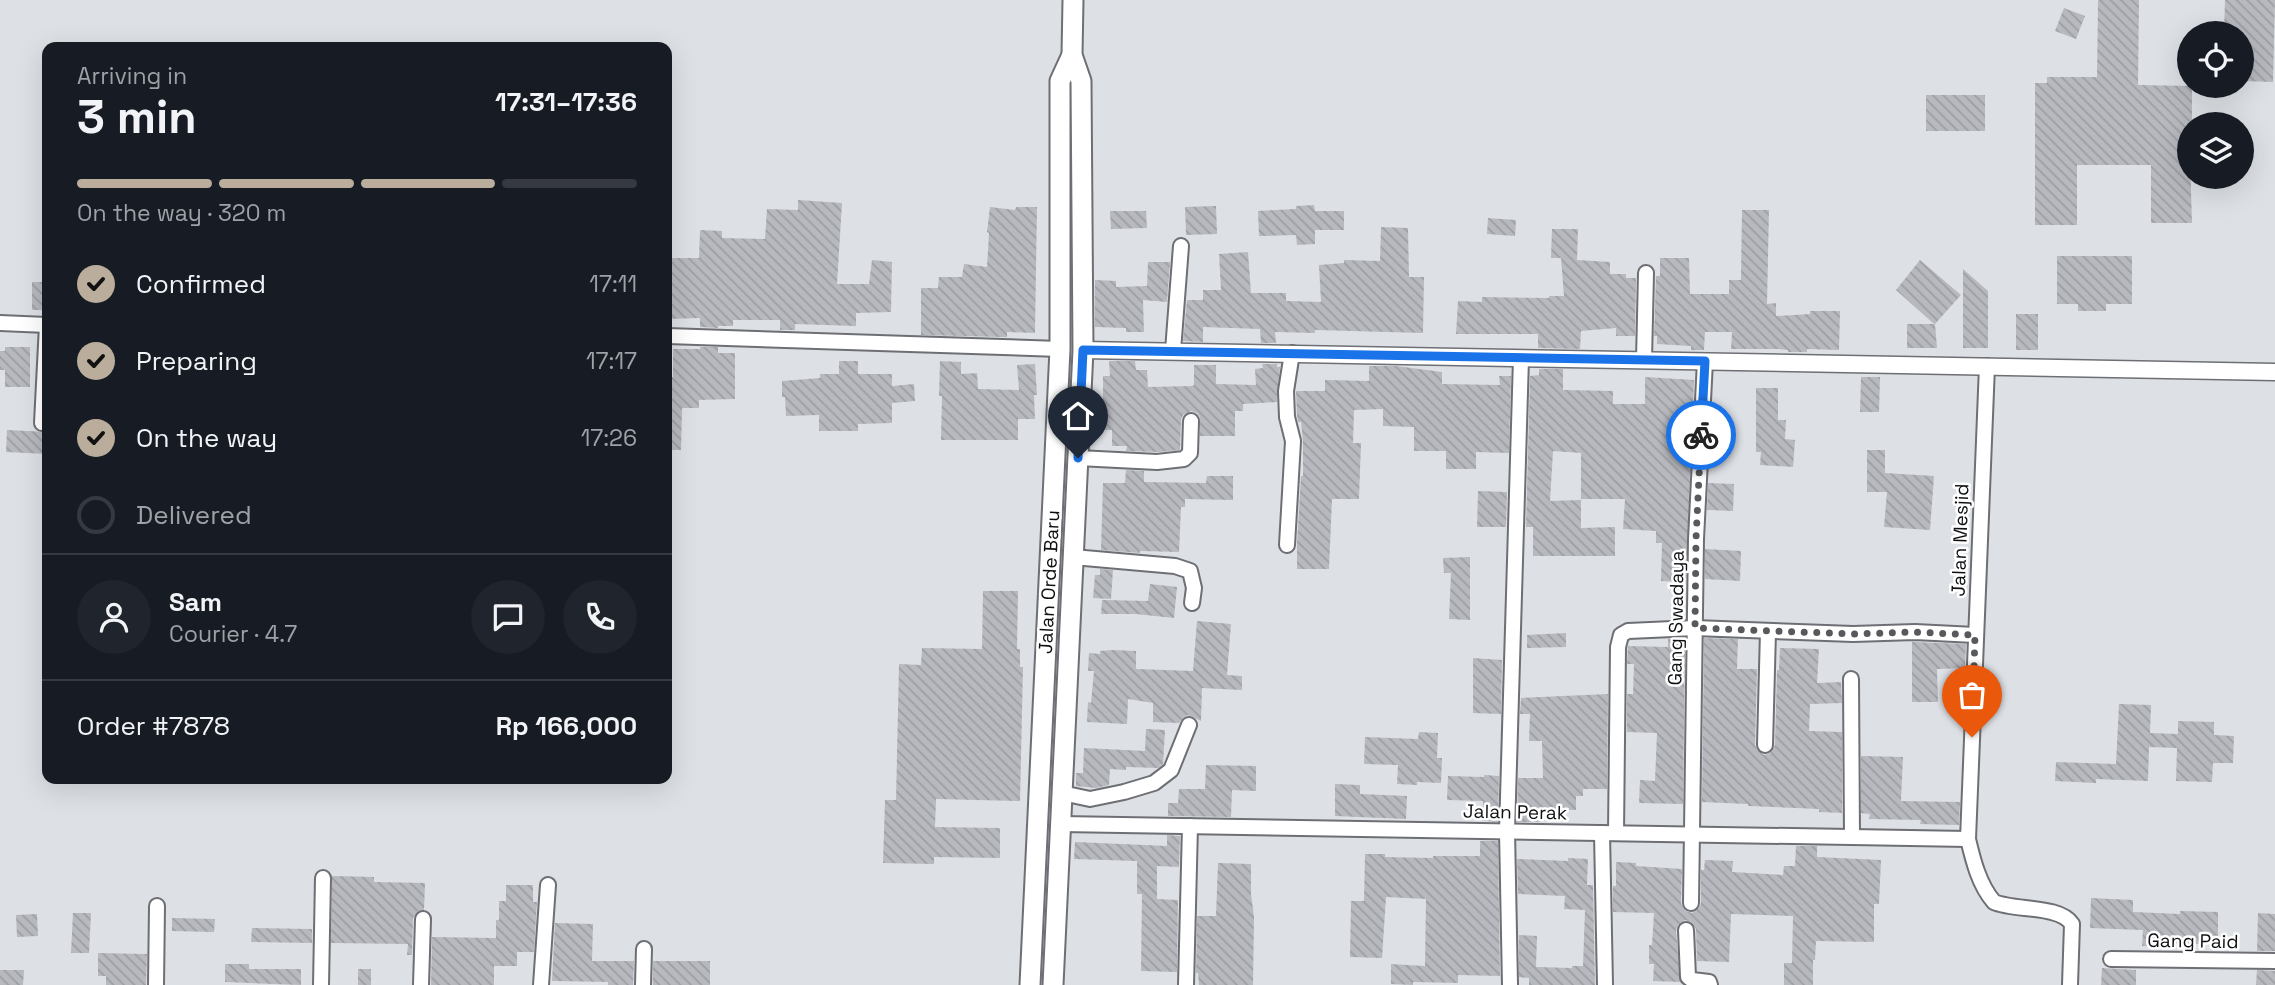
<!DOCTYPE html>
<html lang="en">
<head>
<meta charset="utf-8">
<style>
	:root { --surface:#171b24; --page:#20242c; --text:#f1f3f6; --muted:#9ea1a6; --line:#363941; --accent:#bbad9c }
	body { margin:0; font-family:"Space Grotesk",sans-serif; background:var(--page); color:var(--text); height:100vh; display:flex; flex-direction:column; font-size:26px; white-space:nowrap }
	* { box-sizing:border-box; margin:0 }
	p { font-size:23px; color:var(--muted) }
	.icon { flex:none; width:38px; height:38px; fill:none; stroke:currentColor; stroke-width:2; stroke-linecap:round; stroke-linejoin:round }
	.map { position:relative; flex:1; overflow:hidden }
	.side { position:absolute; left:42px; top:42px; width:630px; height:742px; display:flex; flex-direction:column; background:var(--surface); border-radius:14px; box-shadow:0 7px 28px #0002 }
	.side>* { flex:none }
	.controls { position:absolute; left:2177px; top:21px; display:grid; gap:14px }
	.controls a { display:grid; place-items:center; width:77px; height:77px; border-radius:50%; background:var(--surface); box-shadow:0 7px 28px #0002; font-size:35px }
	.pin { position:absolute; display:grid; place-items:center; width:60px; height:60px; color:#fff; margin:-72px -30px; border-radius:50% 50% 50% 0; rotate:-45deg; box-shadow:0 0 7px #0007 }
	.pin .icon { rotate:45deg }
	.courier { position:absolute; display:grid; place-items:center; width:70px; height:70px; margin:-35px; border:5px solid #1a73e8; border-radius:50%; background:#fff; color:#222; box-shadow:0 2px 9px #0007 }
	.headline em { font-style:normal; font-weight:700 }
	.headline div { display:flex; flex-direction:column-reverse }
	.headline { display:flex; align-items:center; justify-content:space-between; height:119px; padding:0 35px }
	h1 { font-size:46px; font-weight:700; line-height:52px }
	.bar { display:grid; grid-template-columns:repeat(4,1fr); gap:10px 7px; align-content:center; height:84px; padding:0 35px }
	.bar i { height:9px; border-radius:5px; background:var(--line) }
	.bar .on { background:var(--accent) }
	.bar p { grid-column:span 4 }
	.line { display:flex; align-items:center; gap:18px; padding:0 35px; border-top:2px solid var(--line) }
	.line div { flex:1 }
	.round { display:grid; place-items:center; flex:none; width:74px; height:74px; border-radius:37px; background:var(--page) }
	ol { padding:0 35px; list-style:none }
	li { display:flex; align-items:center; gap:21px; height:77px }
	li p { margin-inline-start:auto }
	li .icon { padding:7px; border-radius:50%; background:var(--accent); color:#111; stroke-width:4 }
	li:last-child { color:var(--muted) }
	li i { width:38px; height:38px; border:4px solid var(--line); border-radius:50% }
	.map>svg:first-child { display:block }
</style>
</head>
<body>
<div class="map">
<svg width="2275" height="985" viewBox="0 0 2275 985">
	<defs>
		<pattern id="building-back-hatch" width="6" height="6" patternUnits="userSpaceOnUse" patternTransform="scale(1.75)"><rect width="6" height="6" fill="#b7b9bf"/><path d="M-1 5l2 2M0 0l6 6M5-1l2 2" fill="none" stroke="#9c9ea3"/></pattern>
	</defs>
	<rect width="100%" height="100%" fill="#dde0e5"/>
	<g fill="url(#building-back-hatch)">
		<path d="M2098 0H2139L2138 85 2192 86V124H2189L2192 223H2151V165H2077V225H2035V83H2047V77H2097Z"/>
		<path d="M2225 0H2275L2273 82 2242 81V33H2224Z"/>
		<path d="M2064 8 2085 16 2076 39 2055 31Z"/>
		<rect x="1926" y="95" width="59" height="36"/>
		<path d="M798 200 842 203 837 284H869L872 260 892 262 891 312 856 313V326L795 324V330H780V320H733V326H718V328L700 327V318L669 319 668 258H699L700 230 722 231V238L765 239 767 209 798 210Z"/>
		<path d="M1314 205 1315 211H1344V230H1315V244L1297 245 1296 235 1259 236 1258 211 1296 209V206Z"/>
		<path d="M1216 206 1217 234 1186 235 1185 207Z"/>
		<path d="M990 207 1015 210 1016 207H1037L1035 333 1007 332V337H1002L921 335V288H938L939 277H962L964 264 987 267 989 233 987 232Z"/>
		<path d="M1742 210H1769L1767 304 1776 303V316L1810 314V311H1840L1839 350 1807 349V352H1788V350L1777 349H1731L1732 332H1705L1704 350H1691V346L1657 344V336H1654L1656 276H1660V258H1689L1690 294H1729V280H1741Z"/>
		<path d="M1110 211H1146L1147 228 1111 229Z"/>
		<path d="M1488 218 1516 220 1515 236 1487 234Z"/>
		<path d="M1381 227 1408 228 1409 277H1424L1423 333 1315 330V333L1275 332 1276 343H1261L1260 329 1203 327V342L1183 341 1187 300H1203V290H1221L1219 254 1248 252 1251 293H1286V301L1321 302 1319 265 1344 263V260L1380 261Z"/>
		<path d="M1552 229H1578L1577 260 1610 262V274H1626V278H1636L1635 336H1616V328L1581 331 1580 349 1538 348V334H1456L1458 301 1482 302V297L1549 298V296H1564L1561 258H1551Z"/>
		<path d="M2057 256H2132V304H2106V311H2078V304H2057Z"/>
		<path d="M1920 260 1961 295 1935 324 1937 348H1907V324H1934L1896 290Z"/>
		<path d="M1148 262H1170L1167 302 1143 300 1144 332H1126V328L1095 327V280L1116 281V287L1147 286Z"/>
		<path d="M1963 269 1988 291V348H1963Z"/>
		<rect x="32" y="282" width="15" height="28"/>
		<rect x="2016" y="314" width="22" height="36"/>
		<path d="M5 347H30V387H5V370H0V351H5Z"/>
		<path d="M700 347H718V353H735V399L699 400V408H682L681 450H667V377H673V349H700Z"/>
		<path d="M839 361H858V374H892V386L914 384 915 401 892 403V423L858 424V431H819V415L786 416 785 397H782V381L820 378V374H839Z"/>
		<path d="M940 361 961 362V374L977 373 978 389 1019 390 1017 365 1035 364 1037 395H1034L1035 419H1018V440H941L942 396H939Z"/>
		<path d="M1109 361H1135L1136 370H1147L1148 387 1192 386 1194 385V365H1216V384L1256 385 1255 369 1263 368 1262 364H1277V367H1280L1277 402 1243 404V411H1235V436H1200V417L1197 413 1191 411 1183 415 1181 420 1180 450 1159 452 1126 451 1127 446H1112V430H1103V376H1110Z"/>
		<path d="M1369 366H1396L1442 372V384L1500 385 1499 376H1511L1509 453 1476 452V469H1446V451H1414V427L1383 426V409L1354 410 1353 443H1361L1359 499H1332L1329 569H1297V544L1301 476H1303V442L1301 422H1298L1297 416 1296 391H1325V380L1369 381Z"/>
		<path d="M1539 369H1563V390L1613 391V404H1645V377L1694 380 1686 582 1661 581 1662 543H1656V531L1623 529 1625 499H1581V453L1553 451 1550 501 1581 500V528L1615 527V556H1533V527H1526L1530 376 1539 375Z"/>
		<path d="M1861 377H1880L1879 412H1860Z"/>
		<path d="M1756 388H1778V420H1786L1785 439 1795 440 1793 467 1760 465 1761 452H1756Z"/>
		<path d="M7 430 47 432V454L6 452Z"/>
		<path d="M1711 432H1719L1718 449H1710Z"/>
		<path d="M1867 450H1885V473L1934 476 1930 530 1884 527 1887 492H1867Z"/>
		<path d="M1126 470 1144 471V482L1206 483 1207 476H1233V500L1185 499V507H1181L1179 552 1140 551V553L1101 550 1103 483H1125Z"/>
		<path d="M1708 483 1734 484 1733 511 1707 510Z"/>
		<path d="M1478 491 1507 492 1506 527H1477Z"/>
		<path d="M1705 549 1741 551 1740 581 1705 579Z"/>
		<path d="M1470 557V620L1449 619 1451 573H1444L1443 558Z"/>
		<path d="M1100 569 1113 570 1111 599 1093 598 1095 575H1100Z"/>
		<path d="M1150 584 1177 587 1174 618 1136 614H1101L1102 600 1148 601Z"/>
		<path d="M983 591H1018L1017 649H1020V667H1023L1020 801 936 799 935 827 1000 828V858L934 857V864L883 863 885 800H896L899 664 921 665 922 648 982 649Z"/>
		<path d="M1197 621 1231 624 1227 675 1242 676V690L1202 688 1201 721 1188 715 1183 718 1179 723 1153 722V703L1128 699 1127 724 1087 722 1088 702 1091 703 1094 671H1088L1089 653 1100 654V651L1113 650 1136 651V669L1193 671Z"/>
		<path d="M1566 633V647L1527 648V635Z"/>
		<path d="M1685 638 1683 804 1639 803 1640 780 1655 781 1657 733 1627 732V694H1633L1634 664H1627L1628 646 1668 647V639Z"/>
		<path d="M1704 638 1738 639 1737 669H1757L1755 745 1757 750 1764 755 1770 753 1775 745 1777 670H1779L1780 648 1819 649 1817 683 1841 682 1842 703 1810 704 1809 731 1842 732V813L1819 812V809L1748 806V804L1702 802Z"/>
		<path d="M1912 642 1966 644 1965 668 1937 669 1938 702H1912Z"/>
		<path d="M1473 658 1502 660 1501 714 1473 713Z"/>
		<path d="M1608 694 1607 789H1583V796H1576V810H1542V822H1517L1518 778H1543L1542 741H1529L1530 714H1520L1521 698Z"/>
		<path d="M2119 704 2151 705 2150 733 2178 734V721L2214 722V735L2234 736 2233 763H2213L2212 782 2176 781 2177 748 2149 747 2148 781 2096 779V783L2055 781 2056 762 2116 764Z"/>
		<path d="M1146 729 1165 730 1163 764 1158 768 1126 767V770L1110 769 1109 785 1096 788 1076 786V773H1083L1084 748 1145 751Z"/>
		<path d="M1419 732 1438 733 1437 758H1442L1441 783 1417 782V785L1397 784 1398 765 1364 764 1365 737 1418 739Z"/>
		<path d="M1861 756 1903 757 1901 801 1960 802 1959 825 1920 824 1921 820 1869 819 1870 814 1861 813Z"/>
		<path d="M1206 765 1256 766V791L1232 790 1231 817 1168 816V803H1178L1179 789H1205Z"/>
		<path d="M1484 775 1499 776 1498 822 1482 821 1483 801 1447 800 1448 776 1484 777Z"/>
		<path d="M1335 784 1360 785V794L1407 796 1406 819 1335 816Z"/>
		<path d="M1167 835 1180 836 1179 867 1157 866V899L1178 900 1177 972 1141 971 1142 894H1137V861L1074 859 1075 842 1167 846Z"/>
		<path d="M1480 841H1498L1500 976 1458 975V983L1413 982V985L1391 984V964L1425 966 1426 899 1386 897 1382 958 1350 957 1351 901H1364L1365 854H1385V857L1433 858V856H1480Z"/>
		<path d="M1796 846H1817V857L1881 860 1879 904H1874V942L1816 941 1815 960H1813V985H1784V963H1792L1793 916 1731 914 1729 962 1697 961 1696 929 1691 922 1685 920 1678 925 1676 930 1680 982 1653 981 1654 964H1649V945H1652L1654 913 1613 912V886H1616V862L1636 863V866L1682 869 1681 904 1686 911 1692 913 1696 911 1701 904V870H1704L1705 860 1733 861 1732 872 1783 875 1784 866H1795Z"/>
		<path d="M1568 858 1588 859 1587 885H1593L1595 985H1529V978L1519 977V935L1537 936 1536 967 1572 968V966H1583L1585 910 1564 909 1565 896 1518 894 1517 859 1568 861Z"/>
		<path d="M1218 863 1251 864V894L1254 917 1253 985H1199L1198 973H1196L1197 916H1216Z"/>
		<path d="M332 876 374 877V882L425 883 424 910 418 911 413 918 412 955H407L408 944 331 943Z"/>
		<path d="M506 885H533V902H537L534 952H517V966H494V985H431L432 937 496 938V920H499V901H506Z"/>
		<path d="M2091 898 2133 900V912L2180 914V911L2218 912V944H2173V947L2142 946 2143 930 2090 928Z"/>
		<path d="M73 913H91L89 953H71Z"/>
		<path d="M2258 913 2275 914V951H2257Z"/>
		<path d="M37 914 38 936 17 937 16 915Z"/>
		<path d="M172 918 215 919 214 932 172 931Z"/>
		<path d="M555 923 593 924 592 961H634L633 985H608V982L552 981Z"/>
		<path d="M252 928 312 929V943L251 942Z"/>
		<path d="M98 953 147 954 146 985H106V976H98Z"/>
		<rect x="653" y="961" width="57" height="24"/>
		<path d="M225 964H249V969H301V985L225 982Z"/>
		<path d="M2102 968 2136 970V985H2101Z"/>
		<rect x="358" y="969" width="13" height="16"/>
		<path d="M0 970H24L23 985H0Z"/>
		<path d="M2257 970 2275 971V985H2256Z"/>
	</g>
	<g fill="none" stroke-linecap="round" stroke-linejoin="round">
		<g stroke="#6d6f74" stroke-width="18">
			<g id="minor">
				<path d="M0 323 47 325"/>
				<path d="M667 336 1060 349"/>
				<path d="M1173 351 1181 246"/>
				<path d="M1644 360 1646 273"/>
				<path d="M1987 366 1968 839C1973 860 1979 885 1994 902 2014 911 2060 905 2072 924L2070 985"/>
				<path d="M42 423 47 325"/>
				<path d="M1078 458 1157 462 1184 459 1190 453 1191 421"/>
				<path d="M1287 545 1293 441 1287 417 1286 391 1292 353"/>
				<path d="M1073 557 1175 566 1190 571 1194 588 1192 603"/>
				<path d="M1851 679 1852 837"/>
				<path d="M1765 745 1768 631"/>
				<path d="M1062 793 1090 799 1124 792 1154 783 1171 770 1189 725"/>
				<path d="M1061 824 1968 839"/>
				<path d="M1602 833 1605 985"/>
				<path d="M1616 833 1618 647 1621 635 1628 631 1695 628 1853 634 1915 632 1975 635"/>
				<path d="M1691 903 1696 539 1705 361"/>
				<path d="M1686 930 1688 977 1692 980 1709 982 1710 985"/>
				<path d="M2111 959 2275 961"/>
				<path d="M156 985 157 906"/>
				<path d="M321 985 323 878"/>
				<path d="M421 985 423 919"/>
				<path d="M541 985 548 885"/>
				<path d="M643 985 644 949"/>
				<path d="M1186 985 1190 826"/>
				<path d="M1510 985 1507 831 1521 358"/>
			</g>
		</g>
		<g stroke="#6d6f74" stroke-width="19">
			<path id="tertiary" d="M1083 350 2275 372"/>
		</g>
		<g stroke="#6d6f74" stroke-width="23">
			<g id="secondary">
				<path d="M1030 985 1060 349V81L1072 55"/>
				<path d="M1053 985 1083 350 1081 81 1072 55 1073 0"/>
			</g>
		</g>
		<use href="#minor" stroke="#fff" stroke-width="14"/>
		<use href="#tertiary" stroke="#fff" stroke-width="16"/>
		<use href="#secondary" stroke="#fff" stroke-width="19"/>
	</g>
	<g fill="none" stroke-linecap="round" stroke-linejoin="round">
		<path stroke="#57595c" stroke-width="7" stroke-dasharray="0 12.6" d="M1701 435 1696 539 1695 628 1853 634 1915 632 1975 635 1972 737"/>
		<path stroke="#1a73e8" stroke-width="9" d="M1078 458 1083 350 1705 361 1701 435"/>
	</g>
	<g text-anchor="middle" dominant-baseline="central" stroke-width="5" stroke-linejoin="round" paint-order="stroke">
		<g font-size="19" fill="#0f1012" stroke="#fff">
			<text transform="translate(1960 540) rotate(-88)">Jalan Mesjid</text>
			<text transform="translate(1049 582) rotate(-87)">Jalan Orde Baru</text>
			<text transform="translate(1676 618) rotate(-89)">Gang Swadaya</text>
			<text transform="translate(1515 812) rotate(1)">Jalan Perak</text>
			<text transform="translate(2193 941) rotate(1)">Gang Paid</text>
		</g>
	</g>
</svg>
<div class="controls">
<a><svg class="icon" aria-label="locate" viewBox="0 0 24 24"><circle cx="12" cy="12" r="6"/><path d="M12 2v4M12 18v4M2 12h4M18 12h4"/></svg></a>
<a><svg class="icon" aria-label="layers" viewBox="0 0 24 24"><path d="M12 4l9 5-9 5-9-5zM3 14l9 5 9-5"/></svg></a>
</div>
<div class="pin" style="left:1972px;top:737px;background:#ea580c"><svg class="icon" aria-label="bag" viewBox="0 0 24 24"><path d="M5 8h14l-1 12H6zM9 8a3 3 0 0 1 6 0"/></svg></div>
<div class="pin" style="left:1078px;top:458px;background:#1f2937"><svg class="icon" aria-label="home" viewBox="0 0 24 24"><path d="M3 11l9-7 9 7M6 9v11h12V9"/></svg></div>
<div class="courier" style="left:1701px;top:435px"><svg class="icon" aria-label="bike" viewBox="0 0 24 24"><circle cx="6" cy="16" r="4"/><circle cx="18" cy="16" r="4"/><path d="M6 16l4-8h5l3 8M10 8l3 8H6M13 5h3"/></svg></div>
<section class="side">
<div class="headline"><div><h1>3 min</h1><p>Arriving in</p></div><em>17:31–17:36</em></div>
<div class="bar"><i class="on"></i><i class="on"></i><i class="on"></i><i></i><p>On the way · 320 m</p></div>
<ol>
<li><svg class="icon" aria-label="check" viewBox="0 0 24 24"><path d="M5 12l5 5 9-10"/></svg>Confirmed<p>17:11</p></li>
<li><svg class="icon" aria-label="check" viewBox="0 0 24 24"><path d="M5 12l5 5 9-10"/></svg>Preparing<p>17:17</p></li>
<li><svg class="icon" aria-label="check" viewBox="0 0 24 24"><path d="M5 12l5 5 9-10"/></svg>On the way<p>17:26</p></li>
<li><i></i>Delivered</li>
</ol>
<div class="line" style="height:126px"><a class="round"><svg class="icon" aria-label="person" viewBox="0 0 24 24"><circle cx="12" cy="8" r="4"/><path d="M4 21q1-7 8-7t8 7"/></svg></a><div><b>Sam</b><p>Courier · 4.7</p></div><a class="round"><svg class="icon" aria-label="chat" viewBox="0 0 24 24"><path d="M4 5h16v11H9l-5 4z"/></svg></a><a class="round"><svg class="icon" aria-label="phone" viewBox="0 0 24 24"><path d="M5 4h4l2 5-3 2q2 4 5 5l2-3 5 2v4C11 20 4 13 5 4z"/></svg></a></div>
<div class="line" style="height:91px"><div>Order #7878</div><b>Rp 166,000</b></div>
</section>
</div>
</body>
</html>
